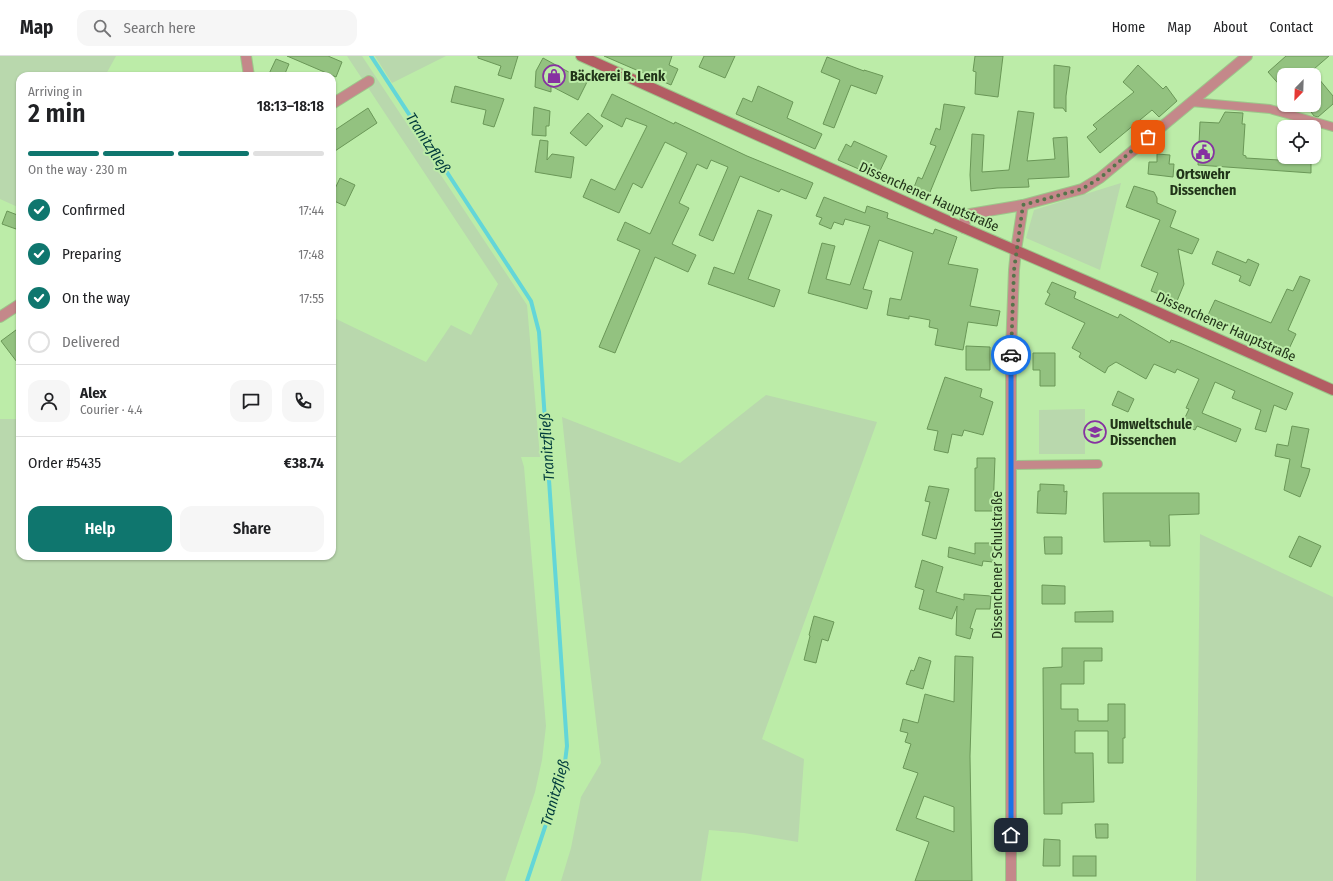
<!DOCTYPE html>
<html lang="en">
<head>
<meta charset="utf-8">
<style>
	:root { --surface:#fff; --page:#f6f6f6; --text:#202124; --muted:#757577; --line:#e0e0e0; --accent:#0f766e }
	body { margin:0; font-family:"Fira Sans Condensed",sans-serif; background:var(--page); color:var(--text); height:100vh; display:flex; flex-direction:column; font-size:15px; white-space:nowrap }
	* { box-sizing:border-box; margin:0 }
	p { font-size:13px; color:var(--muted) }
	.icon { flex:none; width:22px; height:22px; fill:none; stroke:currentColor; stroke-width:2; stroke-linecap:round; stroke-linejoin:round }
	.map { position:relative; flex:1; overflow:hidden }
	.panel { position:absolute; left:16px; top:16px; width:320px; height:488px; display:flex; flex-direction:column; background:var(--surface); border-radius:12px; box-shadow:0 1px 3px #0004 }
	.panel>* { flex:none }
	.needle { width:26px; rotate:203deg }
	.buttons { position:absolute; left:1277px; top:12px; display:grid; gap:8px }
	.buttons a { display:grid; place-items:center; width:44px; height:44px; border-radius:8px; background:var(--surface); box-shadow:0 1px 3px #0004; font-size:20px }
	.pin { position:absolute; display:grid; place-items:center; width:34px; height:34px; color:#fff; margin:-17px; border-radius:8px; box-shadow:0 2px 6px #0006 }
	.courier { position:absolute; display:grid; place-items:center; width:40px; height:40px; margin:-20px; border:3px solid #1a73e8; border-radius:50%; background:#fff; color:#222; box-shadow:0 1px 5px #0007 }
	.summary em { font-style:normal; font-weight:600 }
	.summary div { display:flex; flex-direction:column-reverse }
	.summary { display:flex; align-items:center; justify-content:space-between; height:68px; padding:0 12px }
	h1 { font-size:26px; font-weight:600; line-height:30px }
	.bar { display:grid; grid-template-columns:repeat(4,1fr); gap:6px 4px; align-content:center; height:48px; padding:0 12px }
	.bar i { height:5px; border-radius:3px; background:var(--line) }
	.bar .selected { background:var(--accent) }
	.bar p { grid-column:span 4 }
	.line { display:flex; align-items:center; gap:10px; padding:0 12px; border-top:1px solid var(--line) }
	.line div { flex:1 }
	.round { display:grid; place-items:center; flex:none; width:42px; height:42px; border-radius:12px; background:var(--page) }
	ol { padding:0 12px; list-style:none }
	li { display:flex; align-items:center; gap:12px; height:44px }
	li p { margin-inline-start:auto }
	li .icon { padding:4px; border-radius:50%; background:var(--accent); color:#fff; stroke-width:4 }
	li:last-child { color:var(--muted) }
	li i { width:22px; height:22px; border:2px solid var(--line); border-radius:50% }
	.action { display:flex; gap:8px; margin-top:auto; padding:8px 12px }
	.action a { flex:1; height:46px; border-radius:12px; background:var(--accent); color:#fff; font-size:16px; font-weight:600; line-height:46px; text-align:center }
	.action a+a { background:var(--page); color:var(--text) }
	header { display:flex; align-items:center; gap:24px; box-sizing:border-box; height:56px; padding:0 20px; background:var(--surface); border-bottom:1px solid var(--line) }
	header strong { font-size:19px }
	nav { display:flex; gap:22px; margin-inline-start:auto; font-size:14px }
	.search { width:280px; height:36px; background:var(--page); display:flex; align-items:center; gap:10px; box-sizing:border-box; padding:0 14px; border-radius:12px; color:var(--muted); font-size:15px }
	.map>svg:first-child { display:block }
</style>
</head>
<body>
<header>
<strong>Map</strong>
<div class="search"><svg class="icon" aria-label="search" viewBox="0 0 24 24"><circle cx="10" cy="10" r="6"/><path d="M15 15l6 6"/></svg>Search here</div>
<nav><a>Home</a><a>Map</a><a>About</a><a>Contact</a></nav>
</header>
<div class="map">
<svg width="1333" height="825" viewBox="0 0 1333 825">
	<rect width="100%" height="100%" fill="#bceca8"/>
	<g fill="#b9d8ad">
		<path d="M0 0H116L105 20H20V152L0 143Z"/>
		<path d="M347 0H362L527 249 540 401H521L524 411 546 670 542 704 535 736 505 825H0V363H20V500H332V261L426 306 451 269 471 279 498 228Z"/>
		<path d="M375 0H446L392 27Z"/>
		<path d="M1121 127 1100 214 1026 182 1034 154Z"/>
		<path d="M766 339 877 366 762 683 804 703 798 786 744 777 709 774 701 825H561L571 792 581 741 601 707 576 495 562 361 680 407Z"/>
		<path d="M1085 353V398H1039V354Z"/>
		<path d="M1200 478 1333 541V825H1196Z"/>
	</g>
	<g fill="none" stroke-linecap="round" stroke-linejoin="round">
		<path stroke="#63d6d8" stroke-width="4" d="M371 0 531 245 539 276 567 690 564 714 527 825"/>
	</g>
	<g fill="#93c280" stroke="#6a9757" fill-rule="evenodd">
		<path d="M287 0H328L342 6 336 21Z"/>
		<path d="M478 0H518L511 23 498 19 501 10 478 2Z"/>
		<path d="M604 0H672L669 9 678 13 671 29Z"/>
		<path d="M704 0H735L725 22 699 11Z"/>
		<path d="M975 0H1003L998 41 975 38 976 16 973 15Z"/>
		<path d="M1286 0H1329L1307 19H1284V34L1268 16Z"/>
		<path d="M827 1 864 15V14L883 20 876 38 851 29 834 72 823 68 840 24 821 16Z"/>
		<path d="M543 2 587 26 578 44 551 30V36L535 31 536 15Z"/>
		<path d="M276 3 289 8 284 20H268Z"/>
		<path d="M1054 9 1070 11 1066 40V56L1063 52H1054Z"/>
		<path d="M1138 9 1163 33 1166 30 1177 45 1159 61 1152 54 1100 97 1087 81 1097 73 1093 69 1134 36 1123 26Z"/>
		<path d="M1314 17 1333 40V48L1318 61 1314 60 1306 49H1314Z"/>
		<path d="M455 30 504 43 494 71 483 68 486 54 451 46Z"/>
		<path d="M758 30 793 46 787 62 822 78 815 93 736 58 743 42 752 46Z"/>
		<path d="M612 38 674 68 675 66 747 100 813 127 806 143 781 133 779 136 740 120 713 185 699 179 728 111 711 104 707 113 697 108 679 147 689 152 672 188 696 199 688 216 655 201 615 297 599 291 640 194 617 184 625 166 650 178 687 97 665 86 642 132 633 127 619 157 583 141 591 123 615 134 647 70 626 62 622 71 601 60Z"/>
		<path d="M944 48 965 51 928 141 913 134 918 121 922 123 936 90 930 88 936 72 940 74Z"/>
		<path d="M534 51 550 55 549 70H546V80L532 79Z"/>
		<path d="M368 52 377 67 332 97V76Z"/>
		<path d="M1018 55 1034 57 1027 105 1055 103 1053 82 1067 81 1069 121 1028 123 1029 131 997 132 971 135 970 119 972 78 984 79 982 116 1009 114Z"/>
		<path d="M1225 56 1243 57 1242 68H1245L1243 99 1246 100V102L1311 106V117L1198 109 1200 66 1219 67Z"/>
		<path d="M588 57 603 70 586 90 570 77Z"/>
		<path d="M540 84 548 85 547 104 552 98 574 101 571 122 535 116Z"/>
		<path d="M854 85 887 100 877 121 838 104 846 88 851 91Z"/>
		<path d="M1157 98 1170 99 1169 108H1174L1173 121 1148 118 1149 106H1157Z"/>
		<path d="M340 122 355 129 345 150 332 144V139Z"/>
		<path d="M1134 130 1154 136 1157 142V147L1176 155 1170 171 1199 183 1192 198 1178 193 1184 228 1177 245 1151 235 1158 217 1141 210 1160 164 1126 151Z"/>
		<path d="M824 141 865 157 867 150 888 157 887 162 933 178 935 173 957 181 948 208 978 213 970 250 1000 255 997 270 968 266 963 294 935 289 938 273 929 271 930 264 909 260V263L887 259 890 242 901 244 913 196 879 184 863 233 872 235 867 253 808 237 822 187 835 190 826 223 850 229 870 170 845 163 843 169 834 166 831 173 819 168 822 162 816 160Z"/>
		<path d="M758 154 772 159 748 223 780 234 774 251 708 228 714 211 734 218Z"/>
		<path d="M7 155 20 160 16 173 2 168Z"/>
		<path d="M1217 195 1246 207 1248 203 1259 208 1250 230 1239 225 1241 220 1212 208Z"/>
		<path d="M1300 220 1310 224 1288 274 1296 278 1288 295 1208 259 1215 244 1271 267 1287 233 1293 235Z"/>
		<path d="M1052 226 1076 236 1074 242 1118 262 1120 258 1170 287 1171 284 1180 287 1293 337 1286 354 1274 349 1266 376 1255 373 1261 354 1232 342 1235 335 1215 326 1202 357 1241 373 1236 386 1197 370 1195 374 1182 368 1189 353 1186 352 1199 323 1177 313 1175 317 1154 308 1146 323 1116 306 1108 311 1105 317 1079 301 1081 297 1072 292 1085 267 1045 248 1050 238 1047 236Z"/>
		<path d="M20 271V310L1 285Z"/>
		<path d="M966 290 990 291V314H966Z"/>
		<path d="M1033 297H1055V330H1040V314H1033Z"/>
		<path d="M945 321 982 333 980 341 993 346 983 379 964 374 962 380 952 378 948 397 934 394 938 375 927 373Z"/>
		<path d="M1118 335 1134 343 1128 356 1112 349Z"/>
		<path d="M1292 370 1309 373 1301 411 1310 413 1308 420 1300 441 1284 434 1290 403 1275 400 1277 388 1288 390Z"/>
		<path d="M977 402H995L993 455H975V412H977Z"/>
		<path d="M1040 428 1064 429V436L1067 435 1066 458 1037 457 1038 435H1040Z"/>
		<path d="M929 430 949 433 936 483 922 479 930 446 925 445Z"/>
		<path d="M1103 437H1199V458L1169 459 1170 490H1150V485L1104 486Z"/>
		<path d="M1299 480 1321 490 1311 511 1289 501Z"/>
		<path d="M1044 481H1062V498H1045Z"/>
		<path d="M975 487H994L993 506 983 505 982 510 948 501 949 491 975 498Z"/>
		<path d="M922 504 943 511 936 536 964 544V538L991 540 990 553H976L970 572 973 573 970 583 956 579 957 550 952 563 919 553 924 534 915 531Z"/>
		<path d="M1042 529 1065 530V548H1042Z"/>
		<path d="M1113 555V566H1075V556Z"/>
		<path d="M814 560 834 566 828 585 822 583 816 607 804 604 810 580 809 579Z"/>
		<path d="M1062 592H1102V605H1084V628H1061V653H1078V665H1108V648H1125V682H1123V707H1108V675H1075V697H1093L1094 746 1062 747V758H1044L1043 612 1062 611Z"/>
		<path d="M955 600 973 601 970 700 972 825H915L929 786 896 774 918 717 903 712 911 688 905 686 908 677 900 675 903 663 918 667 925 638 954 646ZM924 740 954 751V776L916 762Z"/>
		<path d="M919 601 931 605 923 633 906 628 911 614 914 615Z"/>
		<path d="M1095 768H1108V782H1096Z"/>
		<path d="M1044 783 1060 784V810H1043Z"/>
		<rect x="1073" y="800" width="23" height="20"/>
	</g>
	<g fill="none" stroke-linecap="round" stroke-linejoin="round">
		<g stroke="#9dc78b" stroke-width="10">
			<g id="service">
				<path d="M1191 46 1270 53 1333 71"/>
				<path d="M1011 409 1098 408"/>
			</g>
		</g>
		<g stroke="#9dc78b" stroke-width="12">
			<g id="minor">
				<path d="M246 0 249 20"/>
				<path d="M332 48 369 25"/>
				<path d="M964 172 965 164 970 158 1023 149 1082 133 1100 122 1247 0"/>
				<path d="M1016 194 1023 149"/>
				<path d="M0 261 20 248"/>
			</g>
		</g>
		<g stroke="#9dc78b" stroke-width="12">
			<path id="tertiary" d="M1011 825V295L1014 214 1016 194"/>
		</g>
		<g stroke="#9dc78b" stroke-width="12">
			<path id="secondary" d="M581 0 964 172 1142 249 1333 334"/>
		</g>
		<use href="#service" stroke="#c4888a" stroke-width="8"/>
		<use href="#minor" stroke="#c4888a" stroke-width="10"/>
		<use href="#tertiary" stroke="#c4888a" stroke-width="10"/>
		<use href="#secondary" stroke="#b35d63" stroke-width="10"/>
	</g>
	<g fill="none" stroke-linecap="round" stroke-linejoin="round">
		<path stroke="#57744b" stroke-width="4" stroke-dasharray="0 7.2" d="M1011 299 1014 214 1023 149 1082 133 1100 122 1148 81"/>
		<path stroke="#1a73e8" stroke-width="5" d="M1011 779V299"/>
	</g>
	<defs>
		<g id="shop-ring" transform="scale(1.15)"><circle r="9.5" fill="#bceca8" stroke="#8632a1" stroke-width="1.5"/><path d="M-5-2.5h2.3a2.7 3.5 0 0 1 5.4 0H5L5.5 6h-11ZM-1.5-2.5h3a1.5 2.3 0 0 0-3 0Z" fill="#8632a1"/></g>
		<g id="civic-ring" transform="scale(1.15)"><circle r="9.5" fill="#bceca8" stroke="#8632a1" stroke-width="1.5"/><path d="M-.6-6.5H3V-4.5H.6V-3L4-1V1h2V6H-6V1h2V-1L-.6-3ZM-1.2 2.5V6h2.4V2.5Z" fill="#8632a1"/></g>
		<g id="school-ring" transform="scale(1.15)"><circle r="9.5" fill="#bceca8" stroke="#8632a1" stroke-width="1.5"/><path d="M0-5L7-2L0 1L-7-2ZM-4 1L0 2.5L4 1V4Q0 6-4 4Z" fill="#8632a1"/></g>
	</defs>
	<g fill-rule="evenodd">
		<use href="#shop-ring" x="554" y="20"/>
		<use href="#civic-ring" x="1203" y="96"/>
		<use href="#school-ring" x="1095" y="376"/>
	</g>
	<g text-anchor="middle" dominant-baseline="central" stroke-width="4" stroke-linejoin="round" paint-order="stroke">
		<g font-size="14" font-weight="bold" fill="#213419" stroke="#bceca8" text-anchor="start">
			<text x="570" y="20">Bäckerei B. Lenk</text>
			<text x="1203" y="118" text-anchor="middle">Ortswehr<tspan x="1203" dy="16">Dissenchen</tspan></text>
			<text x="1110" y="368">Umweltschule<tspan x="1110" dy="16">Dissenchen</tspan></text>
		</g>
		<g font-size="14" fill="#213419" stroke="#bceca8">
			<text transform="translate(929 141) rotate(24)">Dissenchener Hauptstraße</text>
			<text transform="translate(1226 271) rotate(24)">Dissenchener Hauptstraße</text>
			<text transform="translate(997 509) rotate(-90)">Dissenchener Schulstraße</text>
		</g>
		<g font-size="15" font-style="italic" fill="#013b3c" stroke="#bceca8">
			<text transform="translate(428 87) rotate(57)">Tranitzfließ</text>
			<text transform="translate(547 391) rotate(-94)">Tranitzfließ</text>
			<text transform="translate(555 737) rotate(-74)">Tranitzfließ</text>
		</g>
	</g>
</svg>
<div class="buttons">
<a><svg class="needle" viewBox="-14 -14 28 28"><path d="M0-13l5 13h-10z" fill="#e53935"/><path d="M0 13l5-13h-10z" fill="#757577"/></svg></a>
<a><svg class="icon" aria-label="locate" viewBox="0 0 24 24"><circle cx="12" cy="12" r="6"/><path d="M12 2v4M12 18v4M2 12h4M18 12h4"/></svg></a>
</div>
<div class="pin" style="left:1148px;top:81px;background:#ea580c"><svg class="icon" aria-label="bag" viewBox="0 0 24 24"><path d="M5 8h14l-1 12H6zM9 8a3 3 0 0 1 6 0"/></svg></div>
<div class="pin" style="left:1011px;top:779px;background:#1f2937"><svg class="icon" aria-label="home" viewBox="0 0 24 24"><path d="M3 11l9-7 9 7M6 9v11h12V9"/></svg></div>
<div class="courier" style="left:1011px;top:299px"><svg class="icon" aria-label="car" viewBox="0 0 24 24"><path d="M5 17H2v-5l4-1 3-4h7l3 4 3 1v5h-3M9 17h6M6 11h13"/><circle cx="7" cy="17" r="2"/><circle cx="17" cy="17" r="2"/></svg></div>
<section class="panel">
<div class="summary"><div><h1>2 min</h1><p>Arriving in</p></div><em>18:13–18:18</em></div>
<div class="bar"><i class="selected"></i><i class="selected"></i><i class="selected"></i><i></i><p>On the way · 230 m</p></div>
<ol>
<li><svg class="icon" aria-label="check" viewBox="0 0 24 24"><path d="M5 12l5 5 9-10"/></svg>Confirmed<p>17:44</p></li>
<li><svg class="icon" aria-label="check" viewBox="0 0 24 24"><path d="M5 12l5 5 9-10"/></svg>Preparing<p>17:48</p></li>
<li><svg class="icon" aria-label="check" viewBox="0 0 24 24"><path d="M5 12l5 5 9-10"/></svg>On the way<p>17:55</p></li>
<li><i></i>Delivered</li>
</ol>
<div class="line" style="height:72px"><a class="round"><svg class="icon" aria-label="person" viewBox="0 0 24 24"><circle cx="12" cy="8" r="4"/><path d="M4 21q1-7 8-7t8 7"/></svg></a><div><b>Alex</b><p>Courier · 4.4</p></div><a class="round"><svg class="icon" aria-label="chat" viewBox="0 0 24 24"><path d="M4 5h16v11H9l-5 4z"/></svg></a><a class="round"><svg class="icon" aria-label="phone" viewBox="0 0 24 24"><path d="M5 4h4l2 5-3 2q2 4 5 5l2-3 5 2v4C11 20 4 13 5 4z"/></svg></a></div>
<div class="line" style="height:52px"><div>Order #5435</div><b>€38.74</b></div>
<div class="action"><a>Help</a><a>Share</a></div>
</section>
</div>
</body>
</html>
